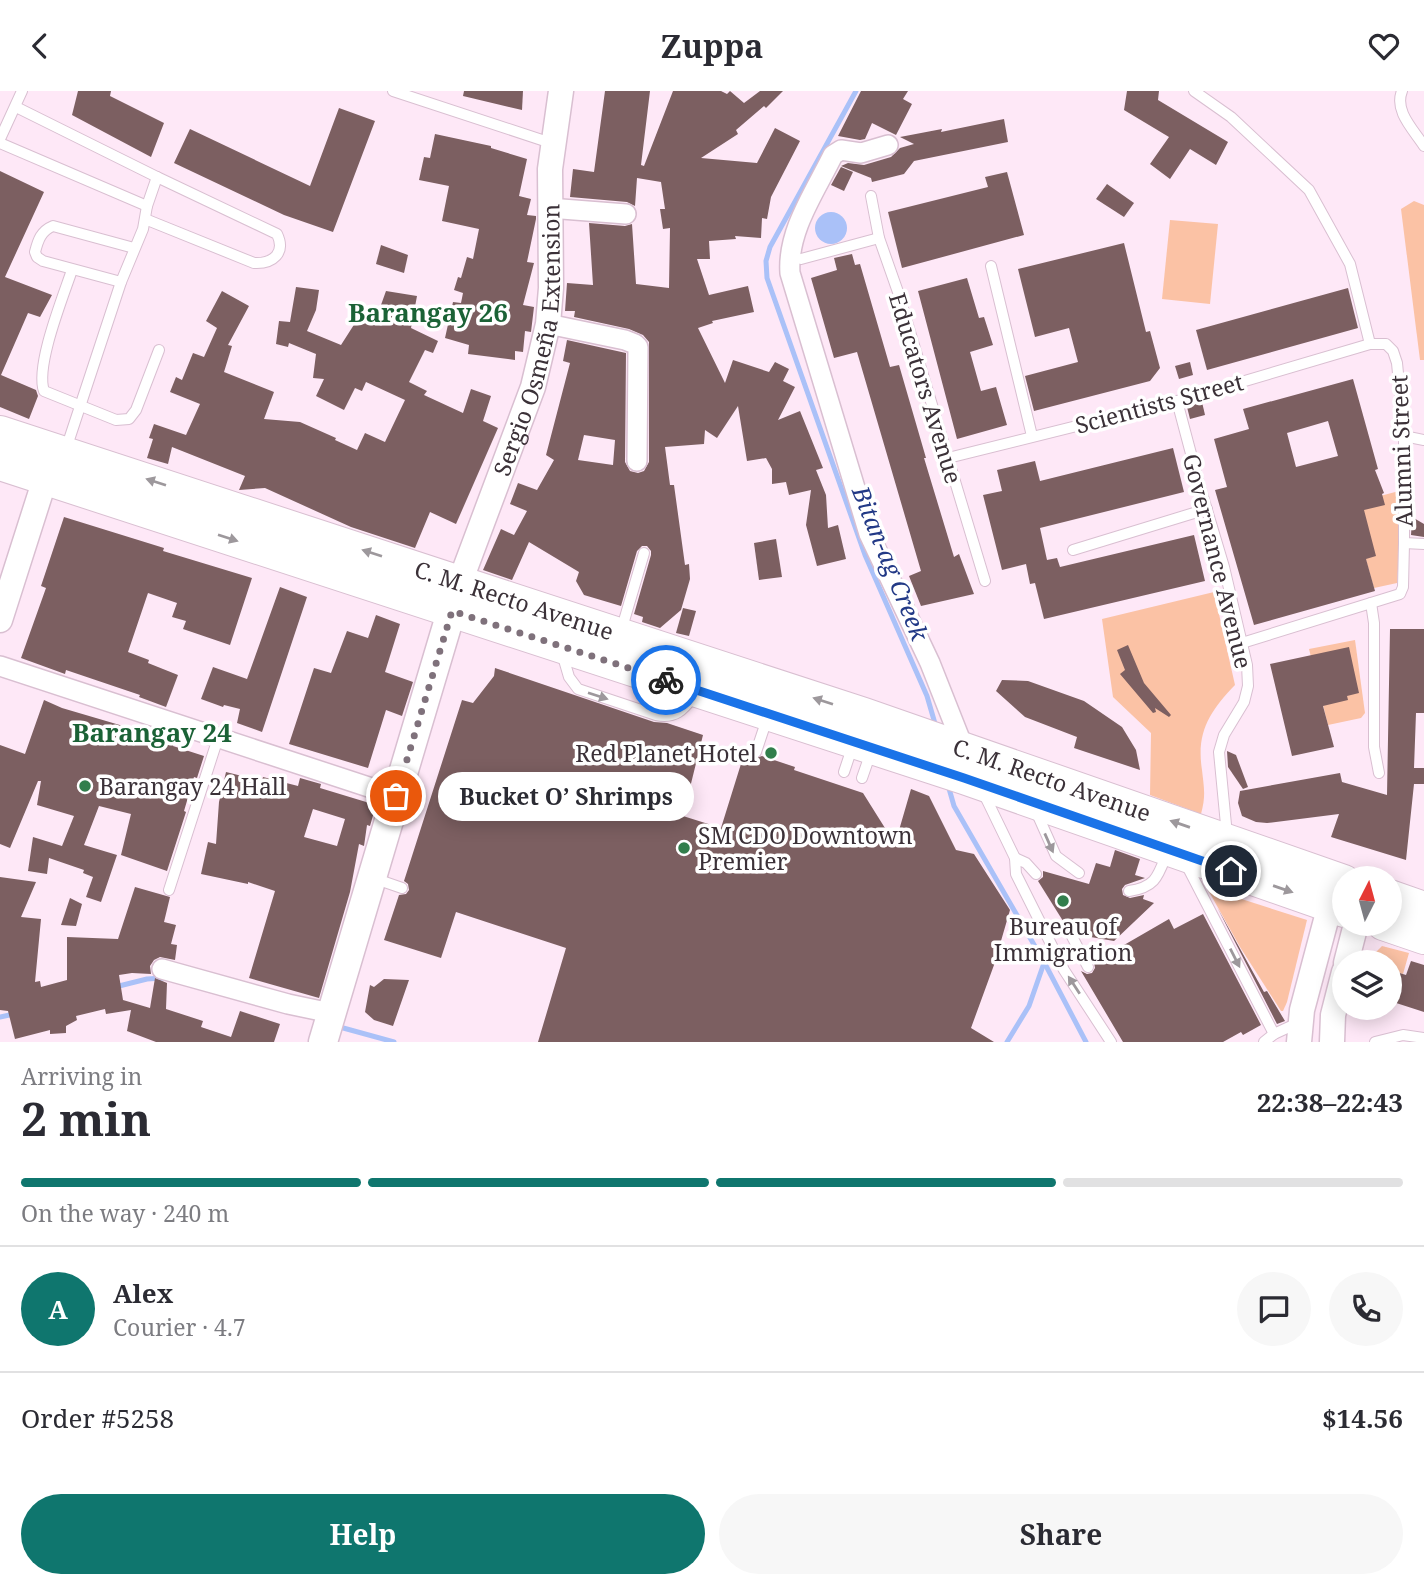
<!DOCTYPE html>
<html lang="en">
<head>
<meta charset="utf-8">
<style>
	:root { --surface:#fff; --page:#f7f7f7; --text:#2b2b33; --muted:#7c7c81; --line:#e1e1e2; --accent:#0f766e }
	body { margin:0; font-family:"Noto Serif",serif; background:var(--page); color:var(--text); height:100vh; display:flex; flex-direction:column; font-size:26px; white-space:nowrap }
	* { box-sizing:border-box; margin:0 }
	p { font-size:23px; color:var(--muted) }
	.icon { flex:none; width:38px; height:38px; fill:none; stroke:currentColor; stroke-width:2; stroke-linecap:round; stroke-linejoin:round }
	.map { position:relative; height:951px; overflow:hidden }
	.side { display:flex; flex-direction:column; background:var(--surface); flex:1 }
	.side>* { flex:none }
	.needle { width:46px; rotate:6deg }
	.controls { position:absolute; left:1332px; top:775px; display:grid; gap:14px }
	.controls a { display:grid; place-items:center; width:70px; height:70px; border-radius:50%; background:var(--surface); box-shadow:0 4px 18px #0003; font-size:35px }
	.pin { position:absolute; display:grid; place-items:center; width:60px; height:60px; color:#fff; margin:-30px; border:4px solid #fff; border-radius:50%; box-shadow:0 2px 7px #0007 }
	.courier { position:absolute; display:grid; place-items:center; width:70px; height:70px; margin:-35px; border:5px solid #1a73e8; border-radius:50%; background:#fff; color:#222; box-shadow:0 2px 9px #0007 }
	.bubble { position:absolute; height:49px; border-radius:24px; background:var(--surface); box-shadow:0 4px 18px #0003; font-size:23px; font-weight:700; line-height:49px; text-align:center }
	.head em { font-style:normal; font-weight:700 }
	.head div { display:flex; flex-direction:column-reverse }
	.head { display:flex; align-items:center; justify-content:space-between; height:119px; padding:0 21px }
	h1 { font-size:46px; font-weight:700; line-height:52px }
	.bar { display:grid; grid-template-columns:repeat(4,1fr); gap:10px 7px; align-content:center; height:84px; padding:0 21px }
	.bar i { height:9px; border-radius:5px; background:var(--line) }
	.bar .current { background:var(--accent) }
	.bar p { grid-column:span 4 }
	.line { display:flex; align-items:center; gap:18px; padding:0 21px; border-top:2px solid var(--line) }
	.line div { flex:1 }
	.round { display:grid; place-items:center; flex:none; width:74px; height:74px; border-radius:37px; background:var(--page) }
	.cta { display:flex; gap:14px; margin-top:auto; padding:14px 21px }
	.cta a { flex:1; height:80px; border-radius:42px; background:var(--accent); color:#fff; font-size:28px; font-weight:700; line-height:80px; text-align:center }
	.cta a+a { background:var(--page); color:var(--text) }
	header { display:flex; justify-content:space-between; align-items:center; height:91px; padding:0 21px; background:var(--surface); font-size:32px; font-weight:700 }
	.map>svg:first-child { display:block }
</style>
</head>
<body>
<header><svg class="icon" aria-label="back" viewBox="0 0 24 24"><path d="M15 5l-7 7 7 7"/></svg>Zuppa<svg class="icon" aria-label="heart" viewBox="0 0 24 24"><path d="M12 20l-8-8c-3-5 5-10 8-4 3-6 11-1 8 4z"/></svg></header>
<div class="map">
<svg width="1424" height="951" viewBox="0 0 1424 951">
	<rect width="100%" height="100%" fill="#fee8f7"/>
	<g fill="#fbc2a5">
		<path d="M1414 110 1424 114V269H1420L1401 118Z"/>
		<path d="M1170 129 1218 133 1210 213 1162 208Z"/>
		<path d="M1399 400 1400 450 1397 492 1374 497 1350 413Z"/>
		<path d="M1214 501 1235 594C1210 620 1196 641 1202 679 1204 697 1206 705 1201 723L1150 704 1151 642 1113 606 1102 528Z"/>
		<path d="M1355 549 1365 622 1361 627 1328 634 1309 558Z"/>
		<path d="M1207 797 1307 829 1287 911 1283 920H1281L1240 856Z"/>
		<path d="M1382 855 1409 862 1403 883 1390 879V872H1372L1375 862Z"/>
	</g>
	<circle fill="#aac1f8" cx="831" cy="137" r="16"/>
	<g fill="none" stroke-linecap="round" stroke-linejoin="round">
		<g stroke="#aac1f8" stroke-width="5">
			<path d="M856 0 770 156 766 170 767 187 865 464 927 605 936 636"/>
			<path d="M948 694 954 715 1044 871 1086 951"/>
			<path d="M115 896 147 888 163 887"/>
			<path d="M0 926 14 923"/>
			<path d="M336 935 394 951"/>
			<path d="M1007 951 1029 915 1044 872"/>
		</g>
	</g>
	<g fill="#7c5f61" fill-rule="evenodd">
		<path d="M78 0H111L110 5 164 32 151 66 72 24Z"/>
		<path d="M464 0H523L522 19 463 5Z"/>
		<path d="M605 0H650L641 74 644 75 673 0H721L727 3 730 0 744 12 760 0H783L766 17 764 15 736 39 738 43 701 67 757 72 775 37 800 50 771 106 767 128 762 127 761 147 735 145 736 148 709 150 710 168H697L709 204 748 195 754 221 712 230 713 232 698 237 725 292 733 269 769 281 775 271 789 278 783 290 795 296 778 329 800 320 823 377 816 379 826 404 828 437 838 434 846 468 817 475 806 434 811 399 789 404 786 391 772 393V378L766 367 747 370 738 315 717 347 705 339 704 353 665 356 670 394H674L685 474 689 473 690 488 681 519 660 537 642 531 643 526 634 523 651 464V460L647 455H642L637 460 621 515 584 504 576 490 579 481 529 451 512 489 483 479 501 438 514 444 527 420 510 413 518 392 537 399 554 369 546 364 570 272 563 270 567 249 626 262 625 371 630 380 638 382 644 380 649 371V251L643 244 629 238 574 226 575 220H565L567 192 593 194 589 132 625 135 632 133 636 193 669 197 670 137 663 138 660 118H665L661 91 637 87 635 115 627 111 570 106 573 78 594 81ZM584 344 615 349 613 374 578 369Z"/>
		<path d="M861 0H908L903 8 912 13 896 44 872 32 865 48 860 49 838 45Z"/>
		<path d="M1127 0H1159L1158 9 1228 51 1216 74 1190 58 1170 88 1150 73 1169 46 1124 19Z"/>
		<path d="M339 17 375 30 333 141 284 124 174 72 190 38 310 95Z"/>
		<path d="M1004 28 1008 51 914 70 904 83 872 91 871 87 841 75 848 72 864 74 891 66 900 57 914 53 900 46 942 38 941 41Z"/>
		<path d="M435 43 491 55V57L527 68 519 105 531 108 527 124 536 125V128L527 171 534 172 523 214 534 216 531 241 525 240 523 261 515 260V269L468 263 469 254 445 247 453 211 461 212 463 202 454 199 458 186 461 187 467 166 473 168 479 138 442 130 449 95 419 89 424 66 430 67Z"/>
		<path d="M841 76 853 81 844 100 831 94Z"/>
		<path d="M0 80 44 101 5 186 52 204 40 226 28 222 1 284 36 299 38 305 29 328 0 316Z"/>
		<path d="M1007 81 1024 144 902 177 888 121 988 96 985 86Z"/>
		<path d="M1107 93 1134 112 1124 126 1096 108Z"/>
		<path d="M1124 152 1146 241 1150 240 1160 277 1150 290 1034 320 1025 285 1078 271 1069 237 1035 246 1018 178Z"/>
		<path d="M381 154 408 164 404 182 376 173Z"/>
		<path d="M852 163 855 174 860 173 890 276 899 274 926 367H924L954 466 959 463 974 503 921 515 909 485 921 480 857 261 834 267 811 187 837 179 834 167Z"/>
		<path d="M967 187 979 227 984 226 993 254 970 261 981 300 996 296 1007 334 957 348 918 200Z"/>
		<path d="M296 196 319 199 316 219 307 240 341 254 364 218 377 225 386 200 417 205 411 237 438 250 433 262 425 259 409 291 427 300 424 304 463 322 471 298 491 305 483 330 498 337 456 433 430 421 415 457 351 436 265 397 239 399 245 385 172 356 168 373 147 367 153 348 149 347 154 333 186 344 200 313 170 301 176 286 182 289 193 262 204 266 217 237 206 230 222 200 249 215 228 254 232 255 224 281 274 301 264 328 300 331 336 347 335 349 357 359 365 342 385 351 405 309 366 291 362 300 355 297 344 319 316 305 324 288 313 287 316 263 289 252 288 256 276 253 279 230 290 231Z"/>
		<path d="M1348 197 1358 237 1207 279 1196 239Z"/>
		<path d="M1190 271 1193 284 1179 288 1175 275Z"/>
		<path d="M1353 288 1378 378 1375 379 1384 402 1382 403 1385 414 1364 419 1376 465 1366 468 1375 500 1254 534 1215 399 1227 396 1214 348 1249 338 1243 318ZM1328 330 1338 365 1296 376 1287 342Z"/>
		<path d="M1202 311 1205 324 1190 328 1187 316Z"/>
		<path d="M1173 357 1184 401 1040 437 1047 469 1057 467 1060 476 1194 444 1205 490 1044 528 1035 492 1030 493 1026 473 1002 479 983 404 1002 400 997 379 1035 370 1040 390Z"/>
		<path d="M64 426 164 457 163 460 252 487 230 554 183 538 186 530 172 526 177 512 148 502 128 561 149 569 148 572 178 584 166 616 139 606 140 604 66 579 65 583 21 567 46 497 41 495Z"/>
		<path d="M1412 426 1424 433V446L1411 444Z"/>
		<path d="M776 448 782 486 759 489 754 452Z"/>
		<path d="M280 496 307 506 262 641 237 632 240 618 224 614 223 616 201 608 213 576 247 588Z"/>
		<path d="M683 517 696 520 689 545 676 542Z"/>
		<path d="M376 524 400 533 385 581 413 591 402 625 386 619 368 677 289 653 314 577 331 582 347 540 368 547Z"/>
		<path d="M1390 538H1424V622H1416L1414 677H1424V693H1414L1406 769 1331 746 1339 723 1267 732 1256 731 1242 725 1238 712 1240 700 1340 682 1342 691 1387 704Z"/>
		<path d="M1128 554 1144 592 1171 624 1169 626 1155 617 1156 621 1153 622 1120 583 1125 579 1117 559Z"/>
		<path d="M1349 556 1359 602 1347 605 1348 609 1323 615 1334 656 1292 665 1270 573Z"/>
		<path d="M495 577 654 631 667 632 703 644 683 725 721 737 745 660 753 668 762 665 795 676 794 679 863 702 895 753 911 698 929 705 956 759 974 763 1010 819 994 874 971 937 994 951H538L566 857 456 821 441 867 384 849 399 804 406 803 409 799 408 793 404 790 462 609 473 612 494 585Z"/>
		<path d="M1002 589 1028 590 1084 610 1122 636 1136 659 1140 679 1074 657 1077 646 1025 626 996 600Z"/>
		<path d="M44 609 62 617 174 650 173 655 204 665 197 687 194 686 184 720 186 721 167 780 121 764 131 723 99 715 84 754 117 764 101 811 86 806 93 786 83 782 84 779 49 767 47 783 28 780 33 746 62 755 74 725 37 714 41 690H38L10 757 0 753V654L25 663Z"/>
		<path d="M1227 660 1236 664 1248 696 1243 698 1228 676Z"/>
		<path d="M226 681 262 690 263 686 298 695 300 687 321 693 320 697 376 714 370 735 367 734 364 755 359 753 350 801 319 907 249 887 275 800 248 791V793L201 783 208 751 216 753 219 711ZM313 718 345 728 337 755 304 746Z"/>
		<path d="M1115 759 1140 768 1135 784 1145 787 1125 794 1122 798 1123 804 1130 807 1144 804 1143 808 1154 812 1114 850 1079 844 1072 830H1063L1038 790 1043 786V780L1089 793 1096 772 1110 776Z"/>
		<path d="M0 786 36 791 21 826 41 828 35 891 40 890 41 896 67 889V846L118 848 135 796 170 806 164 831 176 834 171 853 177 854 175 869 160 866 154 869 150 875 151 883 132 882 119 884 123 909 150 917 155 887 167 892 166 918 203 930 201 936 231 946 240 920 280 933 274 951H156L127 940 131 919 106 923 105 918 76 925 77 929 66 935V942L50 943V939L15 948 8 920 0 919Z"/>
		<path d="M70 807 82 813 76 835 61 834Z"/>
		<path d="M1217 816 1264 901 1267 900 1285 930 1277 933Z"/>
		<path d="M1203 823 1261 934 1243 944 1241 941 1223 951H1123L1081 880 1087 883 1092 882 1095 877 1094 871 1103 863 1105 865 1169 828 1174 838Z"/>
		<path d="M1411 870 1424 874V921L1390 910V879L1406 884Z"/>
		<path d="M384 888 409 889 393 935 374 929 365 921 370 894 374 896Z"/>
	</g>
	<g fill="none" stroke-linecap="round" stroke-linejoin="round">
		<g stroke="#d9bfd1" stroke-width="12">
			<g id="service">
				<path d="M393 0 551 52"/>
				<path d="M1194 0 1231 26 1309 99 1350 173 1370 253"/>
				<path d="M1402 0C1394 20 1413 38 1424 55"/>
				<path d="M16 16 157 86"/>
				<path d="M0 48 22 0"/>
				<path d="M0 52 147 115"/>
				<path d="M871 105 879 147 898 201 985 490"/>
				<path d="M801 168 879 147"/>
				<path d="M991 175 1032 345"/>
				<path d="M72 179C63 206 35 275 44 300L116 329 129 328 136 319 159 259"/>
				<path d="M121 191 43 170 37 166 35 161C38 149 41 140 53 135L134 157"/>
				<path d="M1177 310 1198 389 1224 476 1247 574 1248 595 1244 611 1224 644 1219 661 1227 744"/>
				<path d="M1404 345 1424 349"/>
				<path d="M66 358 121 191 143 138 147 115 157 86 277 143C286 162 273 173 254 172L145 128"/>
				<path d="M948 367 1177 310 1370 253H1386L1393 260 1397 272 1404 345V452L1403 496 1400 503 1242 552"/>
				<path d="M1404 452 1424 453"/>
				<path d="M1073 459 1207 418"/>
				<path d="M1371 512 1374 532V656L1379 682"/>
				<path d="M621 540 644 462"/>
				<path d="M562 562 569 586 578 598 656 624C676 628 683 619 695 604"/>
				<path d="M756 661 767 628"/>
				<path d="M844 681 853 654"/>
				<path d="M862 687 871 661"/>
				<path d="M984 703 1015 767"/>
				<path d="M1035 718 1056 765 1079 782"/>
				<path d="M1186 773 1274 943"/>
				<path d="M1036 783 1026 772 1015 767 1016 783 1064 879 1111 951"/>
				<path d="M376 788 402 797"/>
				<path d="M169 799 218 647"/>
				<path d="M1129 800C1156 796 1158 785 1167 762"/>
				<path d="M1067 836 1088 876"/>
				<path d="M1264 951 1274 943 1300 931"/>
				<path d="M1375 951 1403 944 1424 947"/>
			</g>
		</g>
		<g stroke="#d9bfd1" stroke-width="22">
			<g id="minor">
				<path d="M888 54 861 62 841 59 833 64C815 101 787 140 790 182L869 443 930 572 964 658"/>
				<path d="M549 117 626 123"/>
				<path d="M548 233 625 249 635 253 638 256 637 370"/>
				<path d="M0 575 396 705"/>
				<path d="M162 878 288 913 331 922"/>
			</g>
		</g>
		<g stroke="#d9bfd1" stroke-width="27">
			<g id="tertiary">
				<path id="s1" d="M460 491 533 296 548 233 551 197 550 78 561 0"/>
				<path d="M0 529 45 388"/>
				<path d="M1346 872 1356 833"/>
				<path d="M1299 951 1302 919 1334 799"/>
				<path d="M1332 951 1333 924 1344 881"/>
			</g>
		</g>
		<g stroke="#d9bfd1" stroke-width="31">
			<path id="secondary" d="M323 951 458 498"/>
		</g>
		<g stroke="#d9bfd1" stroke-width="34">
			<g id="trunk">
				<path id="s2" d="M0 341 864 623 1344 790"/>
				<path d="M0 373 964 687 1344 820"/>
				<path d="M1390 805 1424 817"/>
				<path d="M1383 833 1424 847"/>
			</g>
		</g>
		<use href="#service" stroke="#fff" stroke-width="10"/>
		<use href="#minor" stroke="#fff" stroke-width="19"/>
		<use href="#tertiary" stroke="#fff" stroke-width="24"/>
		<use href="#secondary" stroke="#fff" stroke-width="28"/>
		<use href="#trunk" stroke="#fff" stroke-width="32"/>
	</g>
	<defs><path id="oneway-solid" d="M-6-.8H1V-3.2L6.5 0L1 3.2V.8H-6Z" transform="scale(1.75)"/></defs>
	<g fill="#9d989c">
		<use href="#oneway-solid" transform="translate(156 391) rotate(-162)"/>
		<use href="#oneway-solid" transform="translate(228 447) rotate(18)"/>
		<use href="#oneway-solid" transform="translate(372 462) rotate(-162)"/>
		<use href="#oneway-solid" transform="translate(598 605) rotate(18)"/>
		<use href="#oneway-solid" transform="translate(823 610) rotate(-162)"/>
		<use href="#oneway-solid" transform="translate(1180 733) rotate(-161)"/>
		<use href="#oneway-solid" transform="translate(1049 752) rotate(66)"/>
		<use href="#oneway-solid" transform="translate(1283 798) rotate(19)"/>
		<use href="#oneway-solid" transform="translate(1235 867) rotate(63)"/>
		<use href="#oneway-solid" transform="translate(1074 894) rotate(-123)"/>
	</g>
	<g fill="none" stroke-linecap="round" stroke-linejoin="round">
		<path stroke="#7f717b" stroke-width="7" stroke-dasharray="0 12.6" d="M396 705 452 520 666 589"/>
		<path stroke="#1a73e8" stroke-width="9" d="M666 589 964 687 1231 780"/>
	</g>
	<g fill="#327e4c" stroke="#fff" stroke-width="2.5">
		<circle cx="771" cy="662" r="7"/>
		<circle cx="85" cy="695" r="7"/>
		<circle cx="684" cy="757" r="7"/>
		<circle cx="1063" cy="810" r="7"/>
	</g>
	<g text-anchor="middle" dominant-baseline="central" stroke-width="7" stroke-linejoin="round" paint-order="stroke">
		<g font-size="23" fill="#3b3138" stroke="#fff">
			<text stroke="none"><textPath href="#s1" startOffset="254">Sergio Osmeña Extension</textPath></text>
			<text transform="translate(926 297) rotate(73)">Educators Avenue</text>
			<text transform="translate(1159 312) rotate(-15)">Scientists Street</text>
			<text transform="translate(1401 360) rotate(-92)">Alumni Street</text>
			<text transform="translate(1218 470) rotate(76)">Governance Avenue</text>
			<text stroke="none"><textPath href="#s2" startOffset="541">C. M. Recto Avenue</textPath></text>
			<text stroke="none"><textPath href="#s2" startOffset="1108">C. M. Recto Avenue</textPath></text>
		</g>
		<g font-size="23" fill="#3b3138" stroke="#fff" text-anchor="start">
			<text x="757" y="662" text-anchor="end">Red Planet Hotel</text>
			<text x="99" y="695">Barangay 24 Hall</text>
			<text x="698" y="744">SM CDO Downtown<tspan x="698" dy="26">Premier</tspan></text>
			<text x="1063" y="835" text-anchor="middle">Bureau of<tspan x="1063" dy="26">Immigration</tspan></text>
		</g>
		<g font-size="24" font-style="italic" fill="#223986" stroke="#fff">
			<text transform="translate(891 472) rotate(68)">Bitan-ag Creek</text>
		</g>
		<g font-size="26" font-weight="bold" fill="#1b6236" stroke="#fff">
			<text x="428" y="221">Barangay 26</text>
			<text x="152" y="641">Barangay 24</text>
		</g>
	</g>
</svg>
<div class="controls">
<a><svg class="needle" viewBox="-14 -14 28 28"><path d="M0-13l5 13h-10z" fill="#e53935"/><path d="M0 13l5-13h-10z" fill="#7c7c81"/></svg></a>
<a><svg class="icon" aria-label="layers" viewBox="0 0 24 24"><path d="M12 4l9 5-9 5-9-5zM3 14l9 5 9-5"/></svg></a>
</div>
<div class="pin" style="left:396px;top:705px;background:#ea580c"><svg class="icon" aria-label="bag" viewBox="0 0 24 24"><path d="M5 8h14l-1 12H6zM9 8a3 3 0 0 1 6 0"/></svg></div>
<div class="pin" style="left:1231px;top:780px;background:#1f2937"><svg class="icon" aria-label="home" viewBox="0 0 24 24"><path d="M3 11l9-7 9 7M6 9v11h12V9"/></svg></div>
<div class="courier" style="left:666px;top:589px"><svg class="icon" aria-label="bike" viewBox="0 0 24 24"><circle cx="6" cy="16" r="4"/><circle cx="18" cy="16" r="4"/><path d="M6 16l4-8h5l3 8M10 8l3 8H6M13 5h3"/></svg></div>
<div class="bubble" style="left:438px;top:681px;width:256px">Bucket O’ Shrimps</div>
</div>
<section class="side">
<div class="head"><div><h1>2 min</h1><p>Arriving in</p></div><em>22:38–22:43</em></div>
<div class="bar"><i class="current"></i><i class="current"></i><i class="current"></i><i></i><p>On the way · 240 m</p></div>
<div class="line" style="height:126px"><b class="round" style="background:var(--accent);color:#fff">A</b><div><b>Alex</b><p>Courier · 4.7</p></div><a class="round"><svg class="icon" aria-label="chat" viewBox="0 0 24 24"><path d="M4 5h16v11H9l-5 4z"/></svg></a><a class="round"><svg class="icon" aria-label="phone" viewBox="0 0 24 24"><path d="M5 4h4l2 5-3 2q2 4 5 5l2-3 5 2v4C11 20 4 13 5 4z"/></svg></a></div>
<div class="line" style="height:91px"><div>Order #5258</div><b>$14.56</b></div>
<div class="cta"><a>Help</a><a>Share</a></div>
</section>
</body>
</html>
